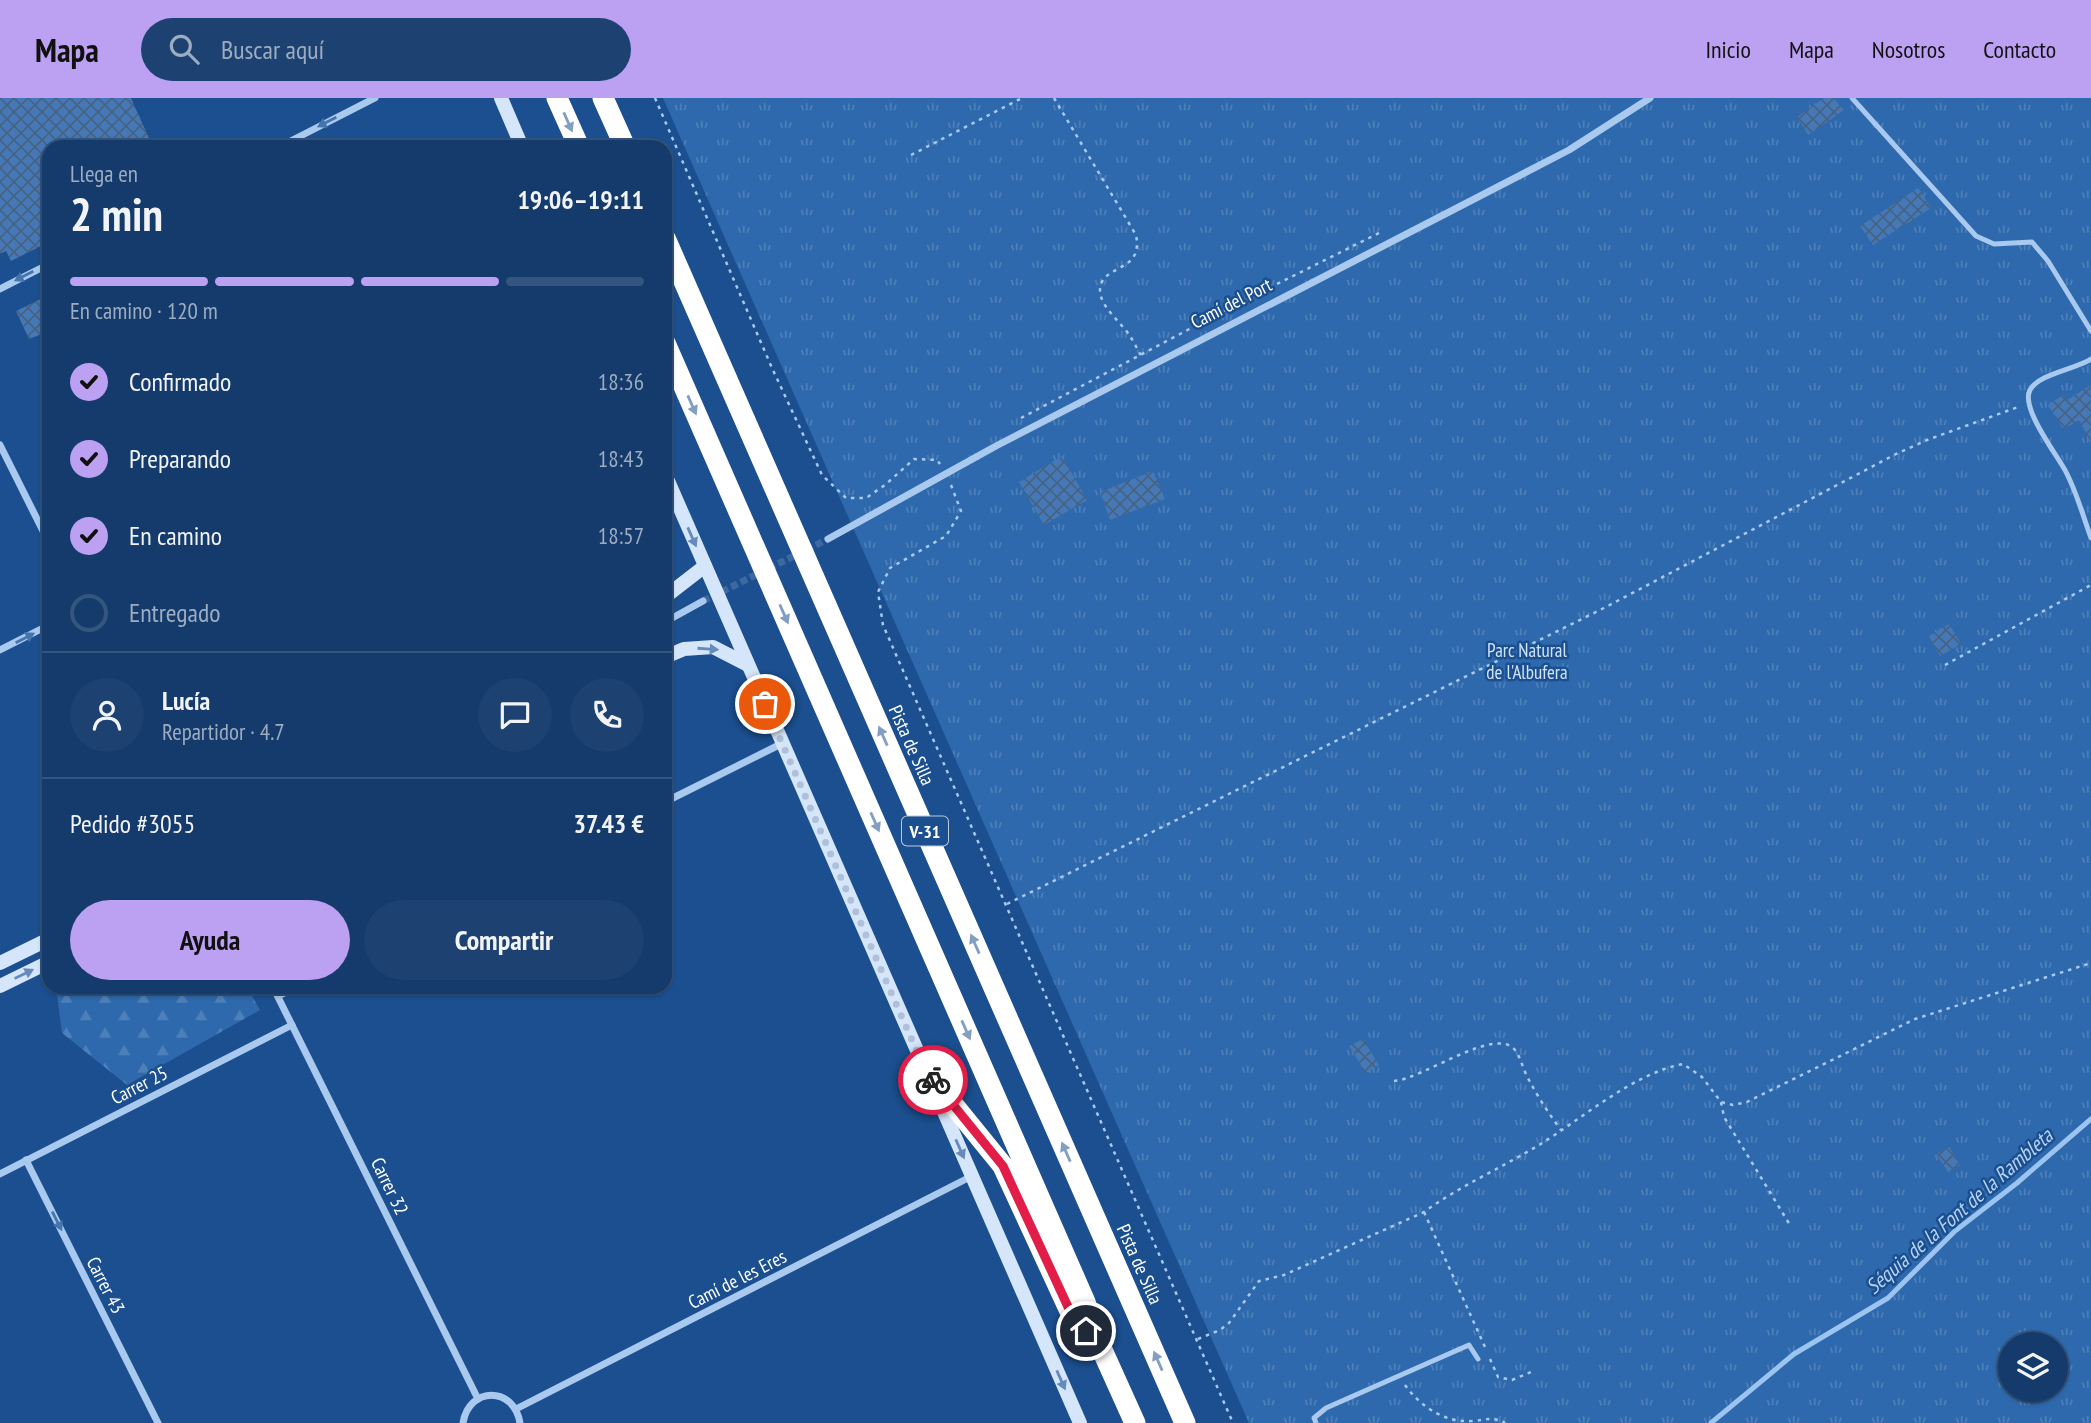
<!DOCTYPE html>
<html lang="es">
<head>
<meta charset="utf-8">
<style>
	:root { --surface:#143b6b; --page:#1d4271; --text:#f1f3f6; --muted:#9dadc1; --line:#33557e; --accent:#bca0f2 }
	body { margin:0; font-family:"PT Sans Narrow",sans-serif; background:var(--page); color:var(--text); height:100vh; display:flex; flex-direction:column; font-size:26px; white-space:nowrap }
	* { box-sizing:border-box; margin:0 }
	p { font-size:23px; color:var(--muted) }
	.icon { flex:none; width:38px; height:38px; fill:none; stroke:currentColor; stroke-width:2; stroke-linecap:round; stroke-linejoin:round }
	.map { position:relative; flex:1; overflow:hidden }
	.sheet { position:absolute; left:42px; top:42px; width:630px; height:854px; display:flex; flex-direction:column; background:var(--surface); border-radius:21px; box-shadow:0 2px 5px #0004,0 0 0 2px var(--line) }
	.sheet>* { flex:none }
	.controls { position:absolute; left:1998px; top:1234px; display:grid; gap:14px }
	.controls a { display:grid; place-items:center; width:70px; height:70px; border-radius:50%; background:var(--surface); box-shadow:0 2px 5px #0004,0 0 0 2px var(--line); font-size:35px }
	.pin { position:absolute; display:grid; place-items:center; width:60px; height:60px; color:#fff; margin:-30px; border:4px solid #fff; border-radius:50%; box-shadow:0 2px 7px #0007 }
	.courier { position:absolute; display:grid; place-items:center; width:70px; height:70px; margin:-35px; border:5px solid #e11d48; border-radius:50%; background:#fff; color:#222; box-shadow:0 2px 9px #0007 }
	.head em { font-style:normal; font-weight:800 }
	.head div { display:flex; flex-direction:column-reverse }
	.head { display:flex; align-items:center; justify-content:space-between; height:119px; padding:0 28px }
	h1 { font-size:46px; font-weight:800; line-height:52px }
	.bar { display:grid; grid-template-columns:repeat(4,1fr); gap:10px 7px; align-content:center; height:84px; padding:0 28px }
	.bar i { height:9px; border-radius:5px; background:var(--line) }
	.bar .on { background:var(--accent) }
	.bar p { grid-column:span 4 }
	.line { display:flex; align-items:center; gap:18px; padding:0 28px; border-top:2px solid var(--line) }
	.line div { flex:1 }
	.round { display:grid; place-items:center; flex:none; width:74px; height:74px; border-radius:37px; background:var(--page) }
	ol { padding:0 28px; list-style:none }
	li { display:flex; align-items:center; gap:21px; height:77px }
	li p { margin-inline-start:auto }
	li .icon { padding:7px; border-radius:50%; background:var(--accent); color:#111; stroke-width:4 }
	li:last-child { color:var(--muted) }
	li i { width:38px; height:38px; border:4px solid var(--line); border-radius:50% }
	.button { display:flex; gap:14px; margin-top:auto; padding:14px 28px }
	.button a { flex:1; height:80px; border-radius:42px; background:var(--accent); color:#111; font-size:28px; font-weight:800; line-height:80px; text-align:center }
	.button a+a { background:var(--page); color:var(--text) }
	header { display:flex; align-items:center; gap:42px; box-sizing:border-box; height:98px; padding:0 35px; background:var(--accent); color:#111 }
	header strong { font-size:33px }
	nav { display:flex; gap:38px; margin-inline-start:auto; font-size:24px }
	.search { width:490px; height:63px; background:var(--page); display:flex; align-items:center; gap:18px; box-sizing:border-box; padding:0 24px; border-radius:38px; color:var(--muted); font-size:26px }
	.map>svg:first-child { display:block }
</style>
</head>
<body>
<header>
<strong>Mapa</strong>
<div class="search"><svg class="icon" aria-label="search" viewBox="0 0 24 24"><circle cx="10" cy="10" r="6"/><path d="M15 15l6 6"/></svg>Buscar aquí</div>
<nav><a>Inicio</a><a>Mapa</a><a>Nosotros</a><a>Contacto</a></nav>
</header>
<div class="map">
<svg width="2091" height="1325" viewBox="0 0 2091 1325">
	<defs>
		<pattern id="forest-firs" width="22" height="20" patternUnits="userSpaceOnUse" patternTransform="scale(1.75)"><rect width="22" height="20" fill="#2e69ad"/><path d="M5 1l3.5 6h-7zM16 11l3.5 6h-7z" fill="#4d80b9"/></pattern>
		<pattern id="park-tufts" width="24" height="20" patternUnits="userSpaceOnUse" patternTransform="scale(1.75)"><rect width="24" height="20" fill="#2e69ad"/><path d="M3 7l-1-3M5 7V3M7 7l1-3M15 17l-1-3M17 17v-4M19 17l1-3" fill="none" stroke="#4d80b9"/></pattern>
		<pattern id="building-cross-hatch" width="8" height="8" patternUnits="userSpaceOnUse" patternTransform="scale(1.75)"><rect width="8" height="8" fill="#4478b7"/><path d="M0 0l8 8M0 8l8-8" fill="none" stroke="#486282"/></pattern>
	</defs>
	<rect width="100%" height="100%" fill="#1b4f8f"/>
	<path fill="url(#forest-firs)" d="M56 889H247L260 912 127 987 62 935Z"/>
	<path fill="url(#park-tufts)" fill-rule="evenodd" d="M663 0H2091V1325H1249ZM2011 1246H2056V1292H2011Z"/>
	<g fill="none" stroke-linecap="round" stroke-linejoin="round">
		<path stroke="#9cc4f0" stroke-width="5" d="M1711 1325 1794 1256 1888 1200 1955 1133 2017 1085 2091 1021"/>
	</g>
	<g fill="url(#building-cross-hatch)">
		<path d="M0 0H131L153 49H49V144L11 163 6 153 0 156Z"/>
		<path d="M1824 0H1834L1844 12 1808 37 1797 19Z"/>
		<path d="M1918 90 1931 110 1873 147 1860 128Z"/>
		<path d="M49 197V233L29 241 16 213Z"/>
		<path d="M2091 287V345L2079 322 2063 331 2048 307 2063 297 2067 302Z"/>
		<path d="M1062 358 1087 402 1044 427 1019 384Z"/>
		<path d="M1153 373 1165 401 1110 422 1100 394Z"/>
		<path d="M1949 526 1961 546 1940 558 1929 538Z"/>
		<path d="M1363 941 1379 967 1366 976 1349 948Z"/>
		<path d="M1949 1049 1960 1067 1948 1074 1936 1056Z"/>
	</g>
	<g fill="none" stroke-linecap="round" stroke-linejoin="round">
		<path stroke="#3d69a0" stroke-width="7" stroke-dasharray="7 3.5" stroke-linecap="butt" d="M703 503 828 441"/>
		<g stroke="#a9c9ee" stroke-width="2.5" stroke-dasharray="3.5 5" stroke-linecap="butt">
			<path d="M655 0 772 270 822 377 846 400H866L885 387 914 361 937 362 940 366"/>
			<path d="M1054 0 1136 137C1144 176 1101 165 1100 192 1100 209 1121 224 1130 238 1134 244 1137 251 1141 257"/>
			<path d="M911 57 1022 0"/>
			<path d="M1021 320 1233 208 1379 135"/>
			<path d="M951 387 961 413 946 438 890 470 878 494 883 527 1233 1325"/>
			<path d="M1945 567 2091 487"/>
			<path d="M1007 806 1604 510 1896 356 1927 342 2018 309"/>
			<path d="M1394 983C1423 981 1496 927 1515 952 1521 960 1523 972 1529 982 1538 999 1549 1016 1561 1032"/>
			<path d="M1721 1004 1724 1019 1790 1127"/>
			<path d="M1424 1114 1485 1249"/>
			<path d="M1198 1241 1220 1232 1229 1225 1259 1183 1284 1177 1424 1114C1460 1088 1501 1070 1539 1047 1583 1020 1634 975 1683 966L1702 979 1721 1004 1733 1007 1747 1004 1915 921 2091 865"/>
			<path d="M1490 1261 1498 1279 1512 1282 1531 1274"/>
			<path d="M1405 1287C1420 1308 1444 1325 1472 1323 1486 1322 1492 1318 1505 1325"/>
		</g>
		<g stroke="#a9c9ee" stroke-width="5">
			<path d="M1852 0 1976 138 1994 146 2032 144 2048 163 2091 233"/>
			<path d="M2091 261C2076 271 2038 276 2030 292 2020 310 2058 358 2066 374 2077 395 2083 418 2091 440"/>
			<path d="M1316 1325 1314 1320 1326 1310 1469 1247 1478 1261"/>
		</g>
		<g stroke="#a9c9ee" stroke-width="7">
			<path d="M279 49 375 0"/>
			<path d="M0 191 49 166"/>
			<path d="M0 347 49 445"/>
			<path d="M828 441 996 348 1569 52 1650 0"/>
			<path d="M665 524 703 503"/>
			<path d="M0 552 49 527"/>
			<path d="M665 704 783 645"/>
			<path d="M273 889 478 1301"/>
			<path d="M278 898 296 889"/>
			<path d="M26 1062 158 1325"/>
			<path d="M0 1076 292 927"/>
			<path d="M516 1311 972 1078"/>
			<path d="M463 1325C469 1288 514 1288 520 1325"/>
		</g>
		<g stroke="#d6e6fa" stroke-width="14">
			<path d="M501 0 522 49"/>
			<path d="M665 376 1080 1325"/>
			<path d="M665 499 705 468"/>
			<path d="M665 559 684 551 713 549 748 567"/>
			<path d="M0 865 49 841"/>
			<path d="M0 888 49 864"/>
		</g>
		<g stroke="#fff" stroke-width="21">
			<path d="M557 0 579 49"/>
			<path d="M603 0 625 49"/>
			<path d="M665 140 1185 1325"/>
			<path d="M665 245 1085 1204 1103 1254 1135 1325"/>
			<path d="M925 972 1003 1068 1069 1211 1091 1238"/>
		</g>
	</g>
	<defs><path id="oneway-solid" d="M-6-.8H1V-3.2L6.5 0L1 3.2V.8H-6Z" transform="scale(1.75)"/></defs>
	<g fill="#4674ac">
		<use href="#oneway-solid" transform="translate(327 24) rotate(153)"/>
		<use href="#oneway-solid" transform="translate(24 178) rotate(153)"/>
		<use href="#oneway-solid" transform="translate(25 540) rotate(-27)"/>
		<use href="#oneway-solid" transform="translate(57 1123) rotate(63)"/>
	</g>
	<g fill="#829ec1">
		<use href="#oneway-solid" transform="translate(568 24) rotate(66)"/>
		<use href="#oneway-solid" transform="translate(692 307) rotate(66)"/>
		<use href="#oneway-solid" transform="translate(784 516) rotate(66)"/>
		<use href="#oneway-solid" transform="translate(883 638) rotate(-114)"/>
		<use href="#oneway-solid" transform="translate(875 724) rotate(66)"/>
		<use href="#oneway-solid" transform="translate(975 846) rotate(-114)"/>
		<use href="#oneway-solid" transform="translate(966 932) rotate(66)"/>
		<use href="#oneway-solid" transform="translate(1066 1054) rotate(-114)"/>
		<use href="#oneway-solid" transform="translate(1158 1263) rotate(-114)"/>
	</g>
	<g fill="#668bba">
		<use href="#oneway-solid" transform="translate(692 439) rotate(66)"/>
		<use href="#oneway-solid" transform="translate(708 551) rotate(4)"/>
		<use href="#oneway-solid" transform="translate(24 876) rotate(-26)"/>
		<use href="#oneway-solid" transform="translate(960 1051) rotate(66)"/>
		<use href="#oneway-solid" transform="translate(1061 1282) rotate(66)"/>
	</g>
	<g fill="none" stroke-linecap="round" stroke-linejoin="round">
		<path stroke="#afc1d8" stroke-width="7" stroke-dasharray="0 12.6" d="M765 606 925 972 933 982"/>
		<path stroke="#e11d48" stroke-width="9" d="M933 982 1003 1068 1069 1211 1086 1233"/>
	</g>
	<g text-anchor="middle" dominant-baseline="central" stroke-width="5" stroke-linejoin="round" paint-order="stroke">
		<rect fill="#1b4f8f" stroke="#bbcadd" stroke-width="2" x="902" y="718.5" width="46" height="29" rx="5"/>
		<g font-size="18" font-weight="bold" fill="#fff">
			<text x="925" y="733">V-31</text>
		</g>
		<g font-size="19" fill="#fff" stroke="#1b4f8f">
			<text transform="translate(1231 205) rotate(-27)">Camí del Port</text>
			<text transform="translate(912 647) rotate(66)">Pista de Silla</text>
			<text transform="translate(139 987) rotate(-27)">Carrer 25</text>
			<text transform="translate(390 1088) rotate(64)">Carrer 32</text>
			<text transform="translate(1140 1166) rotate(66)">Pista de Silla</text>
			<text transform="translate(737 1181) rotate(-27)">Camí de les Eres</text>
			<text transform="translate(106 1187) rotate(63)">Carrer 43</text>
		</g>
		<g font-size="19" fill="#cfe3fa" stroke="#1b4f8f">
			<text x="1527" y="552">Parc Natural<tspan x="1527" dy="22">de l'Albufera</tspan></text>
		</g>
		<g font-size="21" font-style="italic" fill="#b5d3f5" stroke="#1b4f8f">
			<text transform="translate(1959 1113) rotate(-41)">Séquia de la Font de la Rambleta</text>
		</g>
	</g>
</svg>
<div class="controls">
<a><svg class="icon" aria-label="layers" viewBox="0 0 24 24"><path d="M12 4l9 5-9 5-9-5zM3 14l9 5 9-5"/></svg></a>
</div>
<div class="pin" style="left:765px;top:606px;background:#ea580c"><svg class="icon" aria-label="bag" viewBox="0 0 24 24"><path d="M5 8h14l-1 12H6zM9 8a3 3 0 0 1 6 0"/></svg></div>
<div class="pin" style="left:1086px;top:1233px;background:#1f2937"><svg class="icon" aria-label="home" viewBox="0 0 24 24"><path d="M3 11l9-7 9 7M6 9v11h12V9"/></svg></div>
<div class="courier" style="left:933px;top:982px"><svg class="icon" aria-label="bike" viewBox="0 0 24 24"><circle cx="6" cy="16" r="4"/><circle cx="18" cy="16" r="4"/><path d="M6 16l4-8h5l3 8M10 8l3 8H6M13 5h3"/></svg></div>
<section class="sheet">
<div class="head"><div><h1>2 min</h1><p>Llega en</p></div><em>19:06–19:11</em></div>
<div class="bar"><i class="on"></i><i class="on"></i><i class="on"></i><i></i><p>En camino · 120 m</p></div>
<ol>
<li><svg class="icon" aria-label="check" viewBox="0 0 24 24"><path d="M5 12l5 5 9-10"/></svg>Confirmado<p>18:36</p></li>
<li><svg class="icon" aria-label="check" viewBox="0 0 24 24"><path d="M5 12l5 5 9-10"/></svg>Preparando<p>18:43</p></li>
<li><svg class="icon" aria-label="check" viewBox="0 0 24 24"><path d="M5 12l5 5 9-10"/></svg>En camino<p>18:57</p></li>
<li><i></i>Entregado</li>
</ol>
<div class="line" style="height:126px"><a class="round"><svg class="icon" aria-label="person" viewBox="0 0 24 24"><circle cx="12" cy="8" r="4"/><path d="M4 21q1-7 8-7t8 7"/></svg></a><div><b>Lucía</b><p>Repartidor · 4.7</p></div><a class="round"><svg class="icon" aria-label="chat" viewBox="0 0 24 24"><path d="M4 5h16v11H9l-5 4z"/></svg></a><a class="round"><svg class="icon" aria-label="phone" viewBox="0 0 24 24"><path d="M5 4h4l2 5-3 2q2 4 5 5l2-3 5 2v4C11 20 4 13 5 4z"/></svg></a></div>
<div class="line" style="height:91px"><div>Pedido #3055</div><b>37.43 €</b></div>
<div class="button"><a>Ayuda</a><a>Compartir</a></div>
</section>
</div>
</body>
</html>
